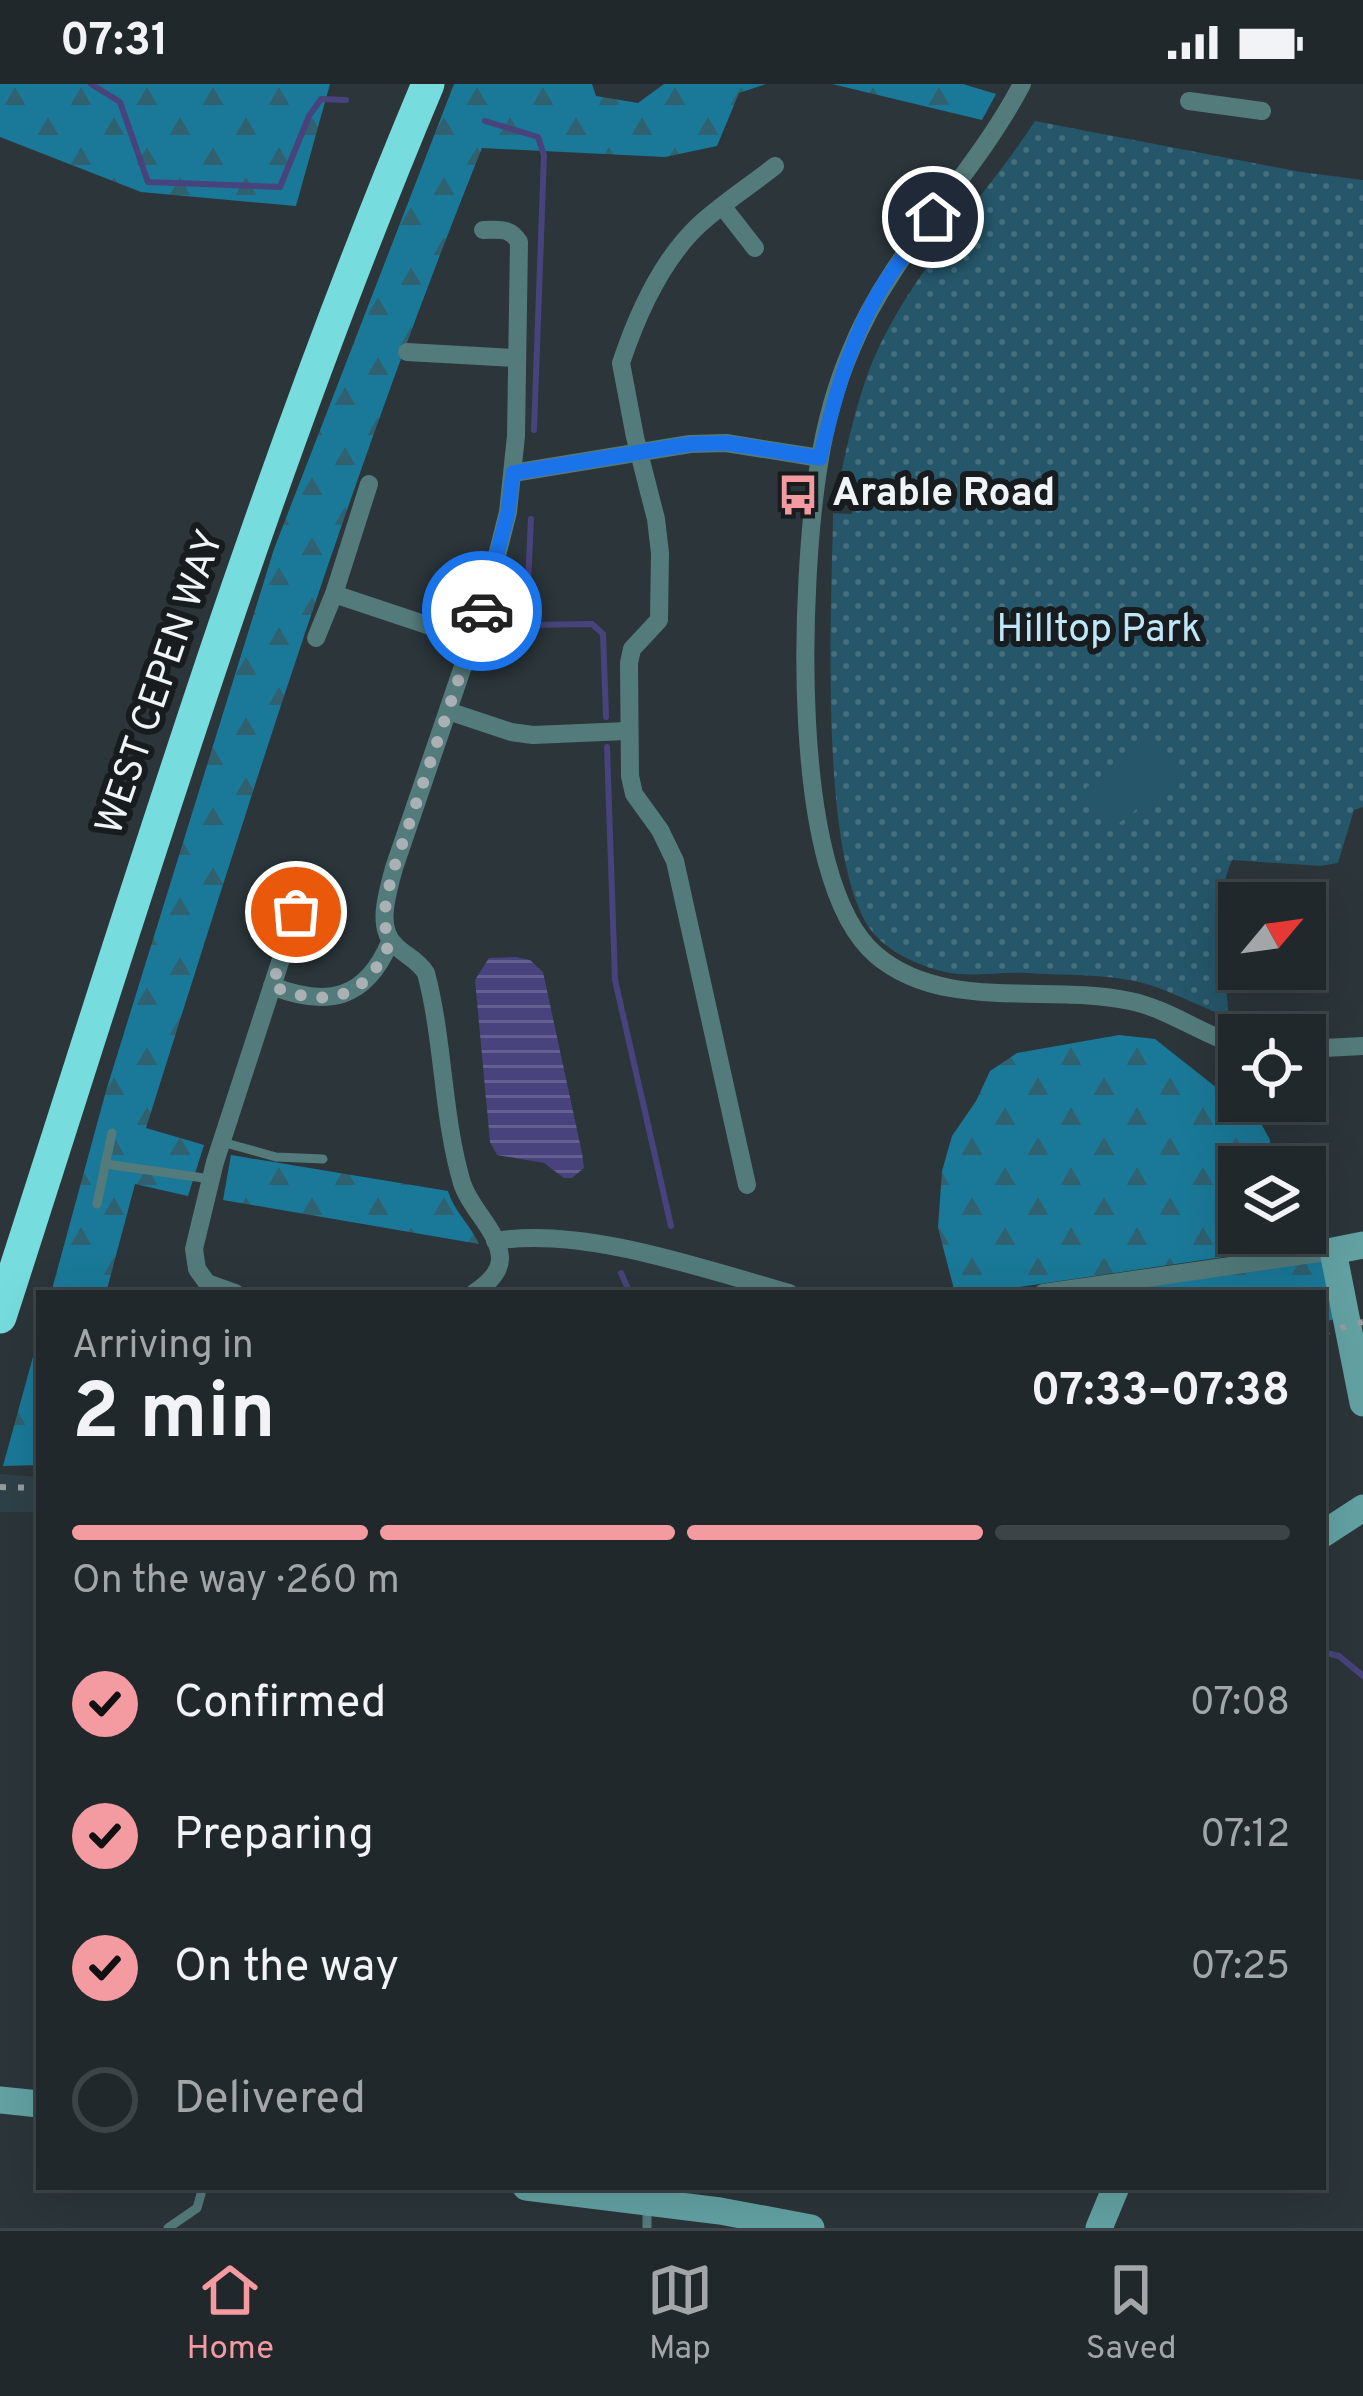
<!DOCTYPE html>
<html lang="en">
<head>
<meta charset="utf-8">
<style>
	:root { --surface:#20282c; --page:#2d3438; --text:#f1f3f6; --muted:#a2a6a9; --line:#3d4448; --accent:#f49aa1 }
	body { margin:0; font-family:Overpass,sans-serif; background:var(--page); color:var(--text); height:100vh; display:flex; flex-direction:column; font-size:45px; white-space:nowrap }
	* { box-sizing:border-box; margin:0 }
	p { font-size:39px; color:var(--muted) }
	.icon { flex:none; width:66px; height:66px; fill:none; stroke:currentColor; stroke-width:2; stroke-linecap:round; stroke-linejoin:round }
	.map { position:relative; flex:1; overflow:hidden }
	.side { position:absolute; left:36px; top:1206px; width:1290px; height:900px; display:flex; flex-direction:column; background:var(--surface); border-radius:0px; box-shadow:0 12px 48px #0002,0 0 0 3px var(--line) }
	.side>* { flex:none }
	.needle { width:78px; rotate:61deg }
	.controls { position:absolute; left:1218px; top:798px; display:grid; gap:24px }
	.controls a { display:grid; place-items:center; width:108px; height:108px; border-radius:0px; background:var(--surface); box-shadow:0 12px 48px #0002,0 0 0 3px var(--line); font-size:60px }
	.pin { position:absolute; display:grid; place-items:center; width:102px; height:102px; color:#fff; margin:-51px; border:6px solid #fff; border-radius:50%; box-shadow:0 3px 12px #0007 }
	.courier { position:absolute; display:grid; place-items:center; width:120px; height:120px; margin:-60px; border:9px solid #1a73e8; border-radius:50%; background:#fff; color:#222; box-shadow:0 3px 15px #0007 }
	.headline em { font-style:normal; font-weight:700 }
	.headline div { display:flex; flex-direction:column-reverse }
	.headline { display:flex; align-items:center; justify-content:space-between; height:204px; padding:0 36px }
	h1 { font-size:78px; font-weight:700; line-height:90px }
	.bar { display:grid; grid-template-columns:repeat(4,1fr); gap:18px 12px; align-content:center; height:144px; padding:0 36px }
	.bar i { height:15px; border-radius:9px; background:var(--line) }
	.bar .current { background:var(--accent) }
	.bar p { grid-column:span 4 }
	ol { padding:0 36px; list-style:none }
	li { display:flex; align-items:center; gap:36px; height:132px }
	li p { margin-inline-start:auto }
	li .icon { padding:12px; border-radius:50%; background:var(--accent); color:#111; stroke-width:4 }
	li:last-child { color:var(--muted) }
	li i { width:66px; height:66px; border:6px solid var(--line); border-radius:50% }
	.status { display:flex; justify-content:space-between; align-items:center; height:84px; padding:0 60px; background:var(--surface); direction:ltr }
	.status svg { height:33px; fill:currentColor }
	.menu { display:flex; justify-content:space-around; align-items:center; height:168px; border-top:3px solid var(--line); background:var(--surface); font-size:33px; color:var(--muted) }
	.menu a { display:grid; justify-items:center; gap:6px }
	.menu .current { color:var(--accent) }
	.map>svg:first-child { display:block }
</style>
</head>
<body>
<div class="status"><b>07:31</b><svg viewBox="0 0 49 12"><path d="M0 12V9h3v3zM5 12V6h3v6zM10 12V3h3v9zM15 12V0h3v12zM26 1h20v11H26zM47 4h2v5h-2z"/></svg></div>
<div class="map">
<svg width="1363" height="2144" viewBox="0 0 1363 2144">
	<defs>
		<pattern id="grass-dots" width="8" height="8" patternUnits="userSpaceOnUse" patternTransform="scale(3)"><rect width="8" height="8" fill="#255669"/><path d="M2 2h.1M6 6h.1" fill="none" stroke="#456f7f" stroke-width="1.8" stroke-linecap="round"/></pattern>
		<pattern id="forest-firs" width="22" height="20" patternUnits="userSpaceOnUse" patternTransform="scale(3)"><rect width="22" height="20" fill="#1a7998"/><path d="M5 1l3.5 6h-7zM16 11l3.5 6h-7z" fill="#306171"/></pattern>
		<pattern id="water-rules" width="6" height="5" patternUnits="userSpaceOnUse" patternTransform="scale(3)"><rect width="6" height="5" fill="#48437d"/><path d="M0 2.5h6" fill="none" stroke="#635f90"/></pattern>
	</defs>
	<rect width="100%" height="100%" fill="#2b353a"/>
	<path fill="#2f4148" d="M0 1390 39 1393V1428H0Z"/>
	<path fill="url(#grass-dots)" d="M1035 37 1301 88 1363 96V723L1354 726 1338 779 1320 782 1232 776C1211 823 1225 884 1229 934 1204 924 1179 911 1153 902 1114 889 1068 892 1027 889 1000 887 971 894 945 888 919 882 892 870 874 850 817 783 832 520 833 429L852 430 854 410 837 407C849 354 860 297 886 249 926 172 988 109 1035 37Z"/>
	<g fill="url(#forest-firs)">
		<path d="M0 0H330L296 122 141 108 0 53Z"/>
		<path d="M454 0H592L596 12 638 19 664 0H766L739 9 717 62 665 73 482 64C353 384 250 714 146 1044L204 1061 188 1112 135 1100 106 1209H51L106 1007 274 465Z"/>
		<path d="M832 0H963L996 10 982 36Z"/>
		<path d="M1119 951 1155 955 1217 1004 1252 1023 1270 1056 1272 1083H1239V1149H1276L1277 1165 979 1209H955L938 1144 942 1087 952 1052 976 1017 990 987 1017 969Z"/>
		<path d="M231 1071 448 1107C455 1129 470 1140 479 1160L223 1116Z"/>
		<path d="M1323 1176 1335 1235 1323 1238V1209H1101Z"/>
		<path d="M39 1251V1381L3 1382Z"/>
	</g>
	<path fill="#255669" d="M1153 652 1182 690 1115 742 1086 704Z"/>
	<path fill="url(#water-rules)" d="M516 873 530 876 543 888 582 1069 584 1084 572 1094H564L544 1079 497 1071 490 1058 475 896 489 874Z"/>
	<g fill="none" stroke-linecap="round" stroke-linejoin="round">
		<g stroke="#48437d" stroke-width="6">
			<path d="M91 0 120 18 148 98 280 103 309 32 321 15 346 16"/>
			<path d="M485 37 538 53 544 71 534 346"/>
			<path d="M531 435 526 541 592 540 603 550 606 633"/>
			<path d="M607 663 615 896 671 1142"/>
			<path d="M621 1189 630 1209"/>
			<path d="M1323 1568 1339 1572 1363 1592"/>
		</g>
		<g stroke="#547b7b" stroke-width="9">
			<path d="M222 1058 276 1073 323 1075"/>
			<path d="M105 1080 211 1095"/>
			<path d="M97 1120 112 1049"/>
			<path d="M647 2125V2144"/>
			<path d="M168 2144 197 2124 203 2103"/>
		</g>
		<g stroke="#547b7b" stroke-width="18">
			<path d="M1022 0C973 94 891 167 851 266 836 301 825 342 819 380 801 489 786 795 876 871 944 929 1049 899 1130 917 1169 925 1201 950 1239 962"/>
			<path d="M1189 17 1262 27"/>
			<path d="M723 123 755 164"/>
			<path d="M407 268 516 274"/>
			<path d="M513 389 690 360 726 359 820 374"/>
			<path d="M369 400 334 510 472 556"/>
			<path d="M316 554 334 510"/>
			<path d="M448 627 511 648 533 651 627 647"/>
			<path d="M272 902C328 924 366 915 390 858"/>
			<path d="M1305 965 1363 962"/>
			<path d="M747 1101 675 777 660 746 634 710 630 692 629 579 632 565 659 536 660 469 656 435 635 353 621 279C637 231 662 175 700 140 723 119 751 101 775 82"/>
			<path d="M495 1157C582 1142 704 1185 789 1209"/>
			<path d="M235 1209 207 1199 197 1185 194 1165 215 1078 308 792"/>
			<path d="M474 1209C486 1201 501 1189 500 1173 498 1146 470 1125 462 1099 442 1031 444 957 426 889 417 875 407 873 396 862 375 844 388 808 394 784L486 515 508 428 516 352 519 158C510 143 499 146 483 146"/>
			<path d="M1043 1209 1333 1167"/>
		</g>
		<g stroke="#63a2a3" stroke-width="27">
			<path d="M1363 1161 1333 1167 1363 1319"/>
			<path d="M1323 1450 1363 1424"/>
			<path d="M0 2016 39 2020"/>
			<path d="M526 2103 720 2127 811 2144"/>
			<path d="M1099 2144 1116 2103"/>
		</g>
		<path stroke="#76dcdd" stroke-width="33" d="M0 1233C134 819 259 401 428 0"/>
		<g stroke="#959ca0" stroke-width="6" stroke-dasharray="6 12" stroke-linecap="butt">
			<path d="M1323 1249 1363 1238"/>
			<path d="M0 1403 39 1404"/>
		</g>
	</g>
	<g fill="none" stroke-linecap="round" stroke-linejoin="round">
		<path stroke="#aab1b5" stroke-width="12" stroke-dasharray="0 21.6" d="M296 828 272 902C328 925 366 915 390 858 379 835 388 808 394 784L482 527"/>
		<path stroke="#1a73e8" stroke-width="15" d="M482 527 508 428 513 389 690 360 727 359 820 374C834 315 850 255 882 203 897 179 916 156 933 133"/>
	</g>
	<defs>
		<g id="bus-bare" transform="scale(3.24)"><path d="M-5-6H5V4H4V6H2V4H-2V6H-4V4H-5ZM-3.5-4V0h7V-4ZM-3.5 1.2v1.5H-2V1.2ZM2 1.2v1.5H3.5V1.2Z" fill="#f49aa1" stroke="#181c1e" stroke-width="2.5" paint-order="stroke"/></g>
	</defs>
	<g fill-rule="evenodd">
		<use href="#bus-bare" x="798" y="411"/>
	</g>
	<g text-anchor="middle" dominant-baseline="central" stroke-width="12" stroke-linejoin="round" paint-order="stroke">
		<g font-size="39" font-weight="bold" fill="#eef4f7" stroke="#181c1e" text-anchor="start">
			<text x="832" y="411">Arable Road</text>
		</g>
		<g font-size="39" fill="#bee8fa" stroke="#181c1e">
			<text x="1099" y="547">Hilltop Park</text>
		</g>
		<g font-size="39" fill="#eef4f7" stroke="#181c1e">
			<text transform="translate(162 599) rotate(-71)">WEST CEPEN WAY</text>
		</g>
	</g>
</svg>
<div class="controls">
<a><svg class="needle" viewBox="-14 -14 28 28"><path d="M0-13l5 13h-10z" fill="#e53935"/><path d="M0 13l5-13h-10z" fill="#a2a6a9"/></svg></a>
<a><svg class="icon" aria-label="locate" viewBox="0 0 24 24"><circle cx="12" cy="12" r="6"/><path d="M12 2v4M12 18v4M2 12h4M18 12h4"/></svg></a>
<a><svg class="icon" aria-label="layers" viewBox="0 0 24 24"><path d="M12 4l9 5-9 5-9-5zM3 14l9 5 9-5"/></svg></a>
</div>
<div class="pin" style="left:296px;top:828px;background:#ea580c"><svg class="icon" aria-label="bag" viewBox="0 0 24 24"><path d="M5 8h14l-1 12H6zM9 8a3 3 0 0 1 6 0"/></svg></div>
<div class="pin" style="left:933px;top:133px;background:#1f2937"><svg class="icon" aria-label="home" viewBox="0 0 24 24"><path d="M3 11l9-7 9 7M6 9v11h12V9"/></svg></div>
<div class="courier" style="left:482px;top:527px"><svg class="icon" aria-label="car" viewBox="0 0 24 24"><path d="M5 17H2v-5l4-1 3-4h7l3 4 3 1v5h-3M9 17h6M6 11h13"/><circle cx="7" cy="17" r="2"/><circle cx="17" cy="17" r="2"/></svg></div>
<section class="side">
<div class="headline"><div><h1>2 min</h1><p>Arriving in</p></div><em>07:33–07:38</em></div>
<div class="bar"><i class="current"></i><i class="current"></i><i class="current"></i><i></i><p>On the way · 260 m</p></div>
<ol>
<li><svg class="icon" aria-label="check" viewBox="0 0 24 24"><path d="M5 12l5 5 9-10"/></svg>Confirmed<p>07:08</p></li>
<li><svg class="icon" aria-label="check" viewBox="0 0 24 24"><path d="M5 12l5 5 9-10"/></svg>Preparing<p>07:12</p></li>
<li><svg class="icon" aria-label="check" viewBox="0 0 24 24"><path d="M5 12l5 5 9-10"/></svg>On the way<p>07:25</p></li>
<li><i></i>Delivered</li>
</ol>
</section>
</div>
<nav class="menu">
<a class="current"><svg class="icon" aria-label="home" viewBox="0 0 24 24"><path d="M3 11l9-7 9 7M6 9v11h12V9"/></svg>Home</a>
<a><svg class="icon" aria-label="map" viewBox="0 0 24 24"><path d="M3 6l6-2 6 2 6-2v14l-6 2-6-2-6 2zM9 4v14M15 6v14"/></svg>Map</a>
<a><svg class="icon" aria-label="saved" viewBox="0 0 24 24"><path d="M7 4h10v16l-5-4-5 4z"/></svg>Saved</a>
</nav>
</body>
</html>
